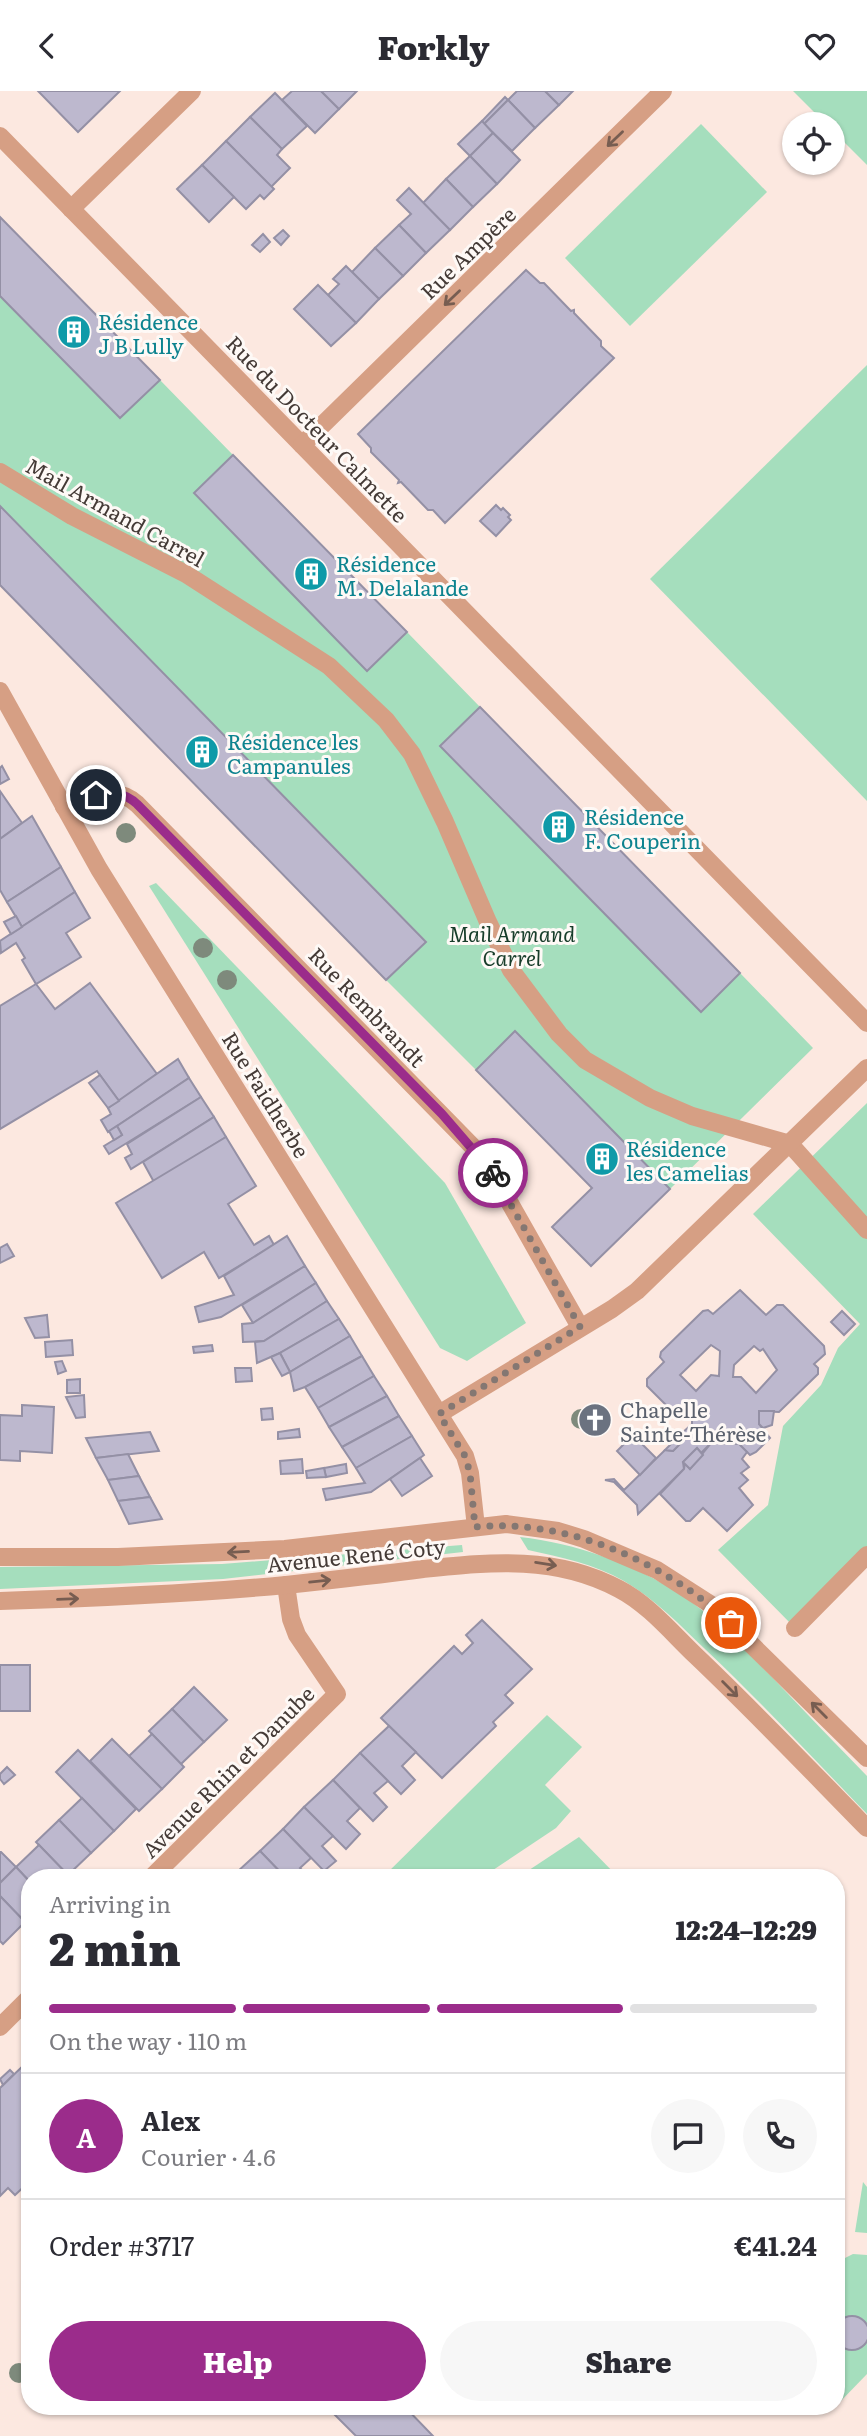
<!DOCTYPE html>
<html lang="en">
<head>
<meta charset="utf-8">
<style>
	:root { --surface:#fff; --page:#f7f7f7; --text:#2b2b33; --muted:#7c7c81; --line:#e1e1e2; --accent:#9b2c8b }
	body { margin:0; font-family:Literata,serif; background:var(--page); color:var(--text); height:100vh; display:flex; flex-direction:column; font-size:26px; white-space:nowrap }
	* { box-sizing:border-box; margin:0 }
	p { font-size:23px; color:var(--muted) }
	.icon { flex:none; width:38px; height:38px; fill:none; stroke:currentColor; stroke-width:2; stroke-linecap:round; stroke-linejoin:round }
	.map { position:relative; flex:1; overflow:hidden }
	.sheet { position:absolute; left:21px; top:1778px; width:824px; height:546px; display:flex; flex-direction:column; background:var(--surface); border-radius:28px; box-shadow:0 2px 5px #0004 }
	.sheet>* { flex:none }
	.controls { position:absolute; left:782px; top:21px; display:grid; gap:14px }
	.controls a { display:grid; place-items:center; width:63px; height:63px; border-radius:50%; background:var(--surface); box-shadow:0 2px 5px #0004; font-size:35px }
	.pin { position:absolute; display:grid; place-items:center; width:60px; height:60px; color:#fff; margin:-30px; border:4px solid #fff; border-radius:50%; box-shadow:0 2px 7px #0007 }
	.courier { position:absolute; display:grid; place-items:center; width:70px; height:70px; margin:-35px; border:5px solid #9b2c8b; border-radius:50%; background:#fff; color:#222; box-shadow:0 2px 9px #0007 }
	.headline em { font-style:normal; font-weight:800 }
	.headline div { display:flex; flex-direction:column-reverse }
	.headline { display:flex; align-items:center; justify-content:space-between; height:119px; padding:0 28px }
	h1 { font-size:46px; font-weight:800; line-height:52px }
	.bar { display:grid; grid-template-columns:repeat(4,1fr); gap:10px 7px; align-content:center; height:84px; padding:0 28px }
	.bar i { height:9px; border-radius:5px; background:var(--line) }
	.bar .active { background:var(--accent) }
	.bar p { grid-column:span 4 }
	.line { display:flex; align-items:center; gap:18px; padding:0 28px; border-top:2px solid var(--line) }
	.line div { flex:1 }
	.round { display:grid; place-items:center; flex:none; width:74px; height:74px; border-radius:37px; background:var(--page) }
	.primary-button { display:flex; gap:14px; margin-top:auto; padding:14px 28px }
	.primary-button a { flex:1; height:80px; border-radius:42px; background:var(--accent); color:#fff; font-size:28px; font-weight:800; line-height:80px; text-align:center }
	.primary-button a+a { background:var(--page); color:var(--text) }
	header { display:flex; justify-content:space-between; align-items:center; height:91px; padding:0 28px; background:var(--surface); font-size:32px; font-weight:800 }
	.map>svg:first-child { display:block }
</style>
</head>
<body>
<header><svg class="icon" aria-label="back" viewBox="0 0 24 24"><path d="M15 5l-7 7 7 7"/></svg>Forkly<svg class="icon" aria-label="heart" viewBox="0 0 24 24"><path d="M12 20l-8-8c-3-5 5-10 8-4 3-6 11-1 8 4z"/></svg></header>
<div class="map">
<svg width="867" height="2345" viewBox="0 0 867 2345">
	<rect width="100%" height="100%" fill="#fce8e0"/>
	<g fill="#a5debd">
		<path d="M793 0H867V74L833 40V33H826Z"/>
		<path d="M701 33 767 101 630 235 565 167Z"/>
		<path d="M0 205 120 327 160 289 233 364 194 403 367 580 407 541 480 616 701 920 740 882 813 957 670 1098 515 940 476 979 386 889 426 850 0 415Z"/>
		<path d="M867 274V710L650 488Z"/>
		<path d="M156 792 445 1092 526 1232 467 1270 440 1257 149 795Z"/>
		<path d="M867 1012V1464L795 1537 718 1459 768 1414 783 1335 821 1294 838 1257 860 1233 753 1123Z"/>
		<path d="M520 1446C575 1452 634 1473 680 1503 714 1525 742 1556 771 1585 803 1619 835 1652 867 1685V1723C814 1668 762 1612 706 1559 681 1535 655 1508 624 1490 594 1473 561 1466 528 1459Z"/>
		<path d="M462 1454 463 1461 223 1488 0 1498V1476L222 1473Z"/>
		<path d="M547 1624 582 1656 545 1694 571 1720 556 1737 481 1787H382Z"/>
		<path d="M579 1746 619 1787H517Z"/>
		<path d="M863 2091 867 2096V2142L855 2141Z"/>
		<path d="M853 2163 867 2164V2283L837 2314V2171Z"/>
	</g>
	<g fill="#bdb8ce" stroke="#9490a5" stroke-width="2" fill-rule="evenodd">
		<path d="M38 0H120L78 41Z"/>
		<path d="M292 0H321L339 18 315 42 282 9Z"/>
		<path d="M321 0H357L339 18Z"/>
		<path d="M517 0H545L559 14 535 37 508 9Z"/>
		<path d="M545 0H573L559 14Z"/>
		<path d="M275 2 307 35 282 58 250 26Z"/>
		<path d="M505 6 508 9 484 33 482 30Z"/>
		<path d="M508 9 535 37 512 60 484 33Z"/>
		<path d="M250 26 282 58 277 64 290 77 271 96 226 50Z"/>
		<path d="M482 30 493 42 470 65 458 53Z"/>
		<path d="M493 42 520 69 497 93 470 65Z"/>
		<path d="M226 50 274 98 264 108 260 104 246 118 202 74Z"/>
		<path d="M470 65 497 93 473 116 446 88Z"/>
		<path d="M202 74 234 106 209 131 177 98Z"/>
		<path d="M446 88 473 116 450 139 423 112Z"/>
		<path d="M409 97 450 139 426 162 399 134 411 123 397 109Z"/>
		<path d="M0 126 160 289 120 327 0 205Z"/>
		<path d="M399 134 426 162 403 185 375 157Z"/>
		<path d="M283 139 289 145 281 154 274 147Z"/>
		<path d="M263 143 270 151 260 161 252 154Z"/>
		<path d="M375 157 403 185 379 208 352 181Z"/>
		<path d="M346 175 379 208 356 232 328 204 339 193 333 188Z"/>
		<path d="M526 179 540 192H544L571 220 574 219V222L601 250V255L614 267 445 432 433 419H428L401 391 398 392 399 389 371 361V357L358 343Z"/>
		<path d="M318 194 356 232 331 255 294 218Z"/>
		<path d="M233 364 407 541 367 580 194 402Z"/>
		<path d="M496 414 501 419 503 417 510 424 508 426 511 429 496 445 480 430Z"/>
		<path d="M0 415 426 851 386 889 0 494Z"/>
		<path d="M480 616 740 882 701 921 440 655Z"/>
		<path d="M2 675 9 688 0 693V677Z"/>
		<path d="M0 700 22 732 0 748Z"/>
		<path d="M32 725 61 776 7 811 0 799V748Z"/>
		<path d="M61 776 75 801 22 836 7 811Z"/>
		<path d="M75 801 90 827 66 842 81 866 36 893 22 869 25 867 16 852 1 862 0 850Z"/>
		<path d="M16 825 22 836 11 843 4 831Z"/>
		<path d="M90 892 157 983 119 1010 97 980 0 1038V915L36 893 55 918Z"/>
		<path d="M515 940 670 1098 591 1175 552 1136 592 1097 476 979Z"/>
		<path d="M178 968 189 987 108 1041 101 1029 111 1023 108 1017Z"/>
		<path d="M100 984 119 1010 108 1017 89 992Z"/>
		<path d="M189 987 201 1006 109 1063 104 1055 122 1044 117 1035Z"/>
		<path d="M201 1006 214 1026 131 1078 125 1067 132 1063 127 1053Z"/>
		<path d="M214 1026 226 1046 154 1091 143 1071Z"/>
		<path d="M117 1035 122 1044 114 1049 109 1040Z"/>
		<path d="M226 1046 256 1095 228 1113 254 1154 269 1145 274 1154 219 1187 204 1161 162 1187 116 1112Z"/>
		<path d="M287 1145 305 1175 221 1226 199 1231 195 1216 234 1204 224 1185Z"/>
		<path d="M7 1153 14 1165 0 1172V1157Z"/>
		<path d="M305 1175 316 1192 253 1232 242 1214Z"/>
		<path d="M316 1192 327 1210 264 1250 243 1251 242 1233 253 1232Z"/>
		<path d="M740 1199 766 1224 777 1214H783L824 1255 825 1263 814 1273 818 1277V1283L779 1321 759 1320V1333L770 1347 756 1361 750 1364 739 1353 711 1352 701 1362 697 1357 683 1371 684 1378 638 1423 637 1414 614 1391 605 1389 614 1388 624 1399 665 1359 673 1360 686 1347 682 1342 692 1333V1320H672L647 1295V1288L664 1271 660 1266 661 1261 703 1220 708 1219 713 1223ZM711 1254 720 1260 719 1285 711 1284 696 1300 680 1284ZM754 1255 760 1260 763 1258 777 1279 756 1302 741 1286H733L734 1274Z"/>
		<path d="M327 1210 339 1228 280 1262 257 1272 255 1251 264 1250Z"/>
		<path d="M842 1220 855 1233 844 1244 831 1231Z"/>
		<path d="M47 1224 49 1246 35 1247 25 1227Z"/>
		<path d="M339 1228 350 1245 290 1281 280 1262Z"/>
		<path d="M350 1245 362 1265 305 1296 294 1300 290 1281Z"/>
		<path d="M72 1249 73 1264 46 1266 45 1251Z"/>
		<path d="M212 1254 213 1260 194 1262 193 1256Z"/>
		<path d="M280 1262 290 1281 282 1285 271 1266Z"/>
		<path d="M362 1265 374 1285 318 1317 305 1296Z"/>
		<path d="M62 1270 66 1280 58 1283 55 1271Z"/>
		<path d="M235 1277H251L252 1290 236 1291Z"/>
		<path d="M374 1285 387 1305 329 1336 318 1317Z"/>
		<path d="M80 1288V1302H67V1289Z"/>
		<path d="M84 1304 85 1326 76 1327 66 1306Z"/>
		<path d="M387 1305 399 1325 342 1356 329 1336Z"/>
		<path d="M22 1314 54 1316 52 1362 20 1360V1370L0 1369V1324L22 1325Z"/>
		<path d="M272 1317 273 1328 262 1329 261 1318Z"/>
		<path d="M593 1318 598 1320 603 1331 591 1336 587 1323Z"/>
		<path d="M759 1320H774L772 1334 763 1337 759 1333Z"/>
		<path d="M399 1325 412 1345 356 1377 342 1356Z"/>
		<path d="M299 1338 300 1346 278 1348V1341Z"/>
		<path d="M150 1341 159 1360 96 1367 86 1347Z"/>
		<path d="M682 1342 686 1347 673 1360 665 1359Z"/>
		<path d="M633 1344 656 1367 640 1384 617 1360Z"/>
		<path d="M412 1345 424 1364 420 1367 371 1401 326 1409 323 1398 365 1392 356 1377Z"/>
		<path d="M711 1352 739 1353 747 1361 742 1368 749 1376 741 1382 748 1389 739 1397 753 1414 727 1440 703 1417 690 1430H686L660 1403 684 1378 685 1372 690 1378Z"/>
		<path d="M697 1357 703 1364 690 1378 683 1371Z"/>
		<path d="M128 1363 139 1385 108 1389 96 1367Z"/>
		<path d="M420 1367 432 1385 402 1405 390 1388Z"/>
		<path d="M302 1368 303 1382 281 1383 280 1370Z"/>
		<path d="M346 1373 347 1382 326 1386 324 1377Z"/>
		<path d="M324 1377 326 1386 307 1387 306 1380Z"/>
		<path d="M139 1385 150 1406 118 1410 108 1389Z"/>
		<path d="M150 1406 162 1428 129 1433 118 1410Z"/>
		<path d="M482 1529 532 1578 505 1604 513 1612 493 1631 496 1635 442 1687 381 1627 454 1555 462 1563 473 1552 466 1544Z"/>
		<rect x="0" y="1574" width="30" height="46"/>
		<path d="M194 1596 227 1629 204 1651 172 1618Z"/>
		<path d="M172 1618 204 1651 181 1673 149 1640Z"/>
		<path d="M389 1635 416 1661 402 1675 415 1689 401 1703 360 1662Z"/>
		<path d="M152 1643 184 1676 162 1698 129 1665Z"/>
		<path d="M112 1648 162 1698 139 1720 90 1670Z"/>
		<path d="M78 1659 136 1718 114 1740 56 1681Z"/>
		<path d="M360 1662 388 1690 374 1702 387 1716 373 1730 333 1689Z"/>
		<path d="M7 1676 15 1684 4 1693 0 1688V1683Z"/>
		<path d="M333 1689 360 1717 347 1730 360 1743 346 1758 304 1716Z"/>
		<path d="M82 1707 114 1740 91 1762 59 1729Z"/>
		<path d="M304 1716 333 1745 322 1755 336 1770 324 1780 283 1738Z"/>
		<path d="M59 1729 91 1762 68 1784 36 1751Z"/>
		<path d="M283 1738 311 1767 300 1777 310 1787H286L260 1760Z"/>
		<path d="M39 1754 68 1784 71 1787H30V1791L16 1776Z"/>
		<path d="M260 1760 286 1787H243L237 1781Z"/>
		<path d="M1 1761 16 1776 0 1792V1761Z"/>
		<path d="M16 1776 30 1791V1827L25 1831 0 1805V1792Z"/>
		<path d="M0 1805 25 1831 3 1853 0 1850Z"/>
		<path d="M28 1970 30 1973V2090L15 2104 8 2097 0 2105V1997Z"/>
		<path d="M10 1979 14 1983 3 1994 0 1988Z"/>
		<circle cx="852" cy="2242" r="17"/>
		<path d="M326 2315H404L433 2345H356Z"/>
	</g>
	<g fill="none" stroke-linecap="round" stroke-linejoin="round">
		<g stroke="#d69f84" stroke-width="18">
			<path d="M0 381 72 425 186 483 329 575 386 629 412 663 445 731 488 831 511 879 559 943 585 969 650 1007 692 1025 790 1053 867 1139"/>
			<path d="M795 1537 867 1464"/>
		</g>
		<g stroke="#d69f84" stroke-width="18">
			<path d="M0 45 867 932"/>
			<path d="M71 118 192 0"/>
			<path d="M302 354 663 0"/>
			<path d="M0 600 99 778 465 1365 470 1382 476 1436"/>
			<path d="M64 716C89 706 115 693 137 713L473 1056 494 1084 580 1236"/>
			<path d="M439 1323 612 1218 637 1200 867 977"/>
			<path d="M151 1787 337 1603 297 1544 291 1528 286 1494"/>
			<path d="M0 1936 30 1906"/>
		</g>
		<g stroke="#d69f84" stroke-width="18">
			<path d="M0 1466H118L285 1458 506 1433 558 1440 584 1448 657 1479 710 1513 867 1667"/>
			<path d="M0 1510C95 1507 191 1503 286 1494 332 1489 377 1484 423 1478 491 1471 556 1464 619 1498 648 1513 672 1542 695 1564 754 1620 810 1679 867 1737"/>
		</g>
	</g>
	<g fill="#7e8a7c">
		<circle cx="126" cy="742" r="10"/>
		<circle cx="203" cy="857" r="10"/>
		<circle cx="227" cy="889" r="10"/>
		<circle cx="581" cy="1328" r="10"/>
		<circle cx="19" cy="2282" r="10"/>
	</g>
	<defs><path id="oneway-shaft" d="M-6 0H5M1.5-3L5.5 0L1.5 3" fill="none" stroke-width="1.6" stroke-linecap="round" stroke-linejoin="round" transform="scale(1.75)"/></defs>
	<g stroke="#775d51">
		<use href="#oneway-shaft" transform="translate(615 48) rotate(136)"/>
		<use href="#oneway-shaft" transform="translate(452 207) rotate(136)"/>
		<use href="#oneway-shaft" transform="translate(238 1461) rotate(177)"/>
		<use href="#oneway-shaft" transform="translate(546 1473) rotate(9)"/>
		<use href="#oneway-shaft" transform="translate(320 1490) rotate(-6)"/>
		<use href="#oneway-shaft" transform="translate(68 1508) rotate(-2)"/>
		<use href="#oneway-shaft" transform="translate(730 1598) rotate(45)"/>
		<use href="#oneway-shaft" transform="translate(819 1619) rotate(-135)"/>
	</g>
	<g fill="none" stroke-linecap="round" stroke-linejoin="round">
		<path stroke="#847772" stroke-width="7" stroke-dasharray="0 12.6" d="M493 1082 580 1236 439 1323 465 1365 470 1382 475 1436C568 1427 663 1471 731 1532"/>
		<path stroke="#9b2c8b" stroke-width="9" d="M96 704C114 702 124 701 137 713L442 1023 493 1082"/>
	</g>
	<defs>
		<g id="building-disc" transform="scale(1.75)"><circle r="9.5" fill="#0f9aa8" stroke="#fef9f6"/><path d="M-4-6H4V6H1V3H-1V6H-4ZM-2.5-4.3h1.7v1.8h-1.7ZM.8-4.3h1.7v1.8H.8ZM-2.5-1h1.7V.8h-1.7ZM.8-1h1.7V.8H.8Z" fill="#fff"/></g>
		<g id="church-disc" transform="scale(1.75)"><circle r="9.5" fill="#6b7280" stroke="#fef9f6"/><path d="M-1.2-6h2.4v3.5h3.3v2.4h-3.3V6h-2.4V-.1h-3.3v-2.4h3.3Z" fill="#fff"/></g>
	</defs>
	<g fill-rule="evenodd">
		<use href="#building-disc" x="74" y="241"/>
		<use href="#building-disc" x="311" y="483"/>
		<use href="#building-disc" x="202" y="661"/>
		<use href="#building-disc" x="559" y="736"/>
		<use href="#building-disc" x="602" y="1068"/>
		<use href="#church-disc" x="595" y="1329"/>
	</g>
	<g text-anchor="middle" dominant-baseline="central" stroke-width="6" stroke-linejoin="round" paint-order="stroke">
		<g font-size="21" fill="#443a36" stroke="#fef9f6">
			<text transform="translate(467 161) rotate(-44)">Rue Ampère</text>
			<text transform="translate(318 337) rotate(46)">Rue du Docteur Calmette</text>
			<text transform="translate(116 420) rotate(29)">Mail Armand Carrel</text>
			<text transform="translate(368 915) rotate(46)">Rue Rembrandt</text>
			<text transform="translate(267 1003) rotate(58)">Rue Faidherbe</text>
			<text transform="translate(356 1463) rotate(-6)">Avenue René Coty</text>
			<text transform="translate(227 1680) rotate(-45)">Avenue Rhin et Danube</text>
		</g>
		<g font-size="21" fill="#0d838f" stroke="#fef9f6" text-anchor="start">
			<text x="98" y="229">Résidence<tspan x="98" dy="24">J B Lully</tspan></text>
			<text x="336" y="471">Résidence<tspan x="336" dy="24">M. Delalande</tspan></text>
			<text x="227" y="649">Résidence les<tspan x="227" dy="24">Campanules</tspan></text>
			<text x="584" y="724">Résidence<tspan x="584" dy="24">F. Couperin</tspan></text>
			<text x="626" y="1056">Résidence<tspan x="626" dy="24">les Camelias</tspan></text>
		</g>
		<g font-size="21" font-style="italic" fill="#173d2a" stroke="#fef9f6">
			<text x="512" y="841">Mail Armand<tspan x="512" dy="24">Carrel</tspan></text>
		</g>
		<g font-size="21" fill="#5b616d" stroke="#fef9f6" text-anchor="start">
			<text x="620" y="1317">Chapelle<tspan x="620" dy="24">Sainte-Thérèse</tspan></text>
		</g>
	</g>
</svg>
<div class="controls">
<a><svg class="icon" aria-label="locate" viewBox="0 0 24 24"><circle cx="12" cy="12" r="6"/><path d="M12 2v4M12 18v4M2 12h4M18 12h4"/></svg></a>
</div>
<div class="pin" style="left:731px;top:1532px;background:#ea580c"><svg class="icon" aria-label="bag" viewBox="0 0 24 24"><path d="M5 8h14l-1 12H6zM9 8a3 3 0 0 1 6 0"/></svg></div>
<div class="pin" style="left:96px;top:704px;background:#1f2937"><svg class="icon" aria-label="home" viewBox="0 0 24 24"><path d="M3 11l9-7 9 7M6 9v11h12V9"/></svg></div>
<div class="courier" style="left:493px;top:1082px"><svg class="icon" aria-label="bike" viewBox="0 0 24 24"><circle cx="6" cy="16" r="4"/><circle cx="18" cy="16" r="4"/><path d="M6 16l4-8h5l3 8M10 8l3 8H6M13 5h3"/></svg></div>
<section class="sheet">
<div class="headline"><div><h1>2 min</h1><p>Arriving in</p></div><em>12:24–12:29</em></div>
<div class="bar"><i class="active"></i><i class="active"></i><i class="active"></i><i></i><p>On the way · 110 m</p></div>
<div class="line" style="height:126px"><b class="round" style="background:var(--accent);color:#fff">A</b><div><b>Alex</b><p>Courier · 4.6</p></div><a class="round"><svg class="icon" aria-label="chat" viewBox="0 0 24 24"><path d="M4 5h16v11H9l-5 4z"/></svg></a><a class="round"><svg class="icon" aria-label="phone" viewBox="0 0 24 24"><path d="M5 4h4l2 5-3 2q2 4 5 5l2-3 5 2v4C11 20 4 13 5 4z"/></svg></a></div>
<div class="line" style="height:91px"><div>Order #3717</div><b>€41.24</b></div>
<div class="primary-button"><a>Help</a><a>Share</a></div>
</section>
</div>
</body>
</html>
